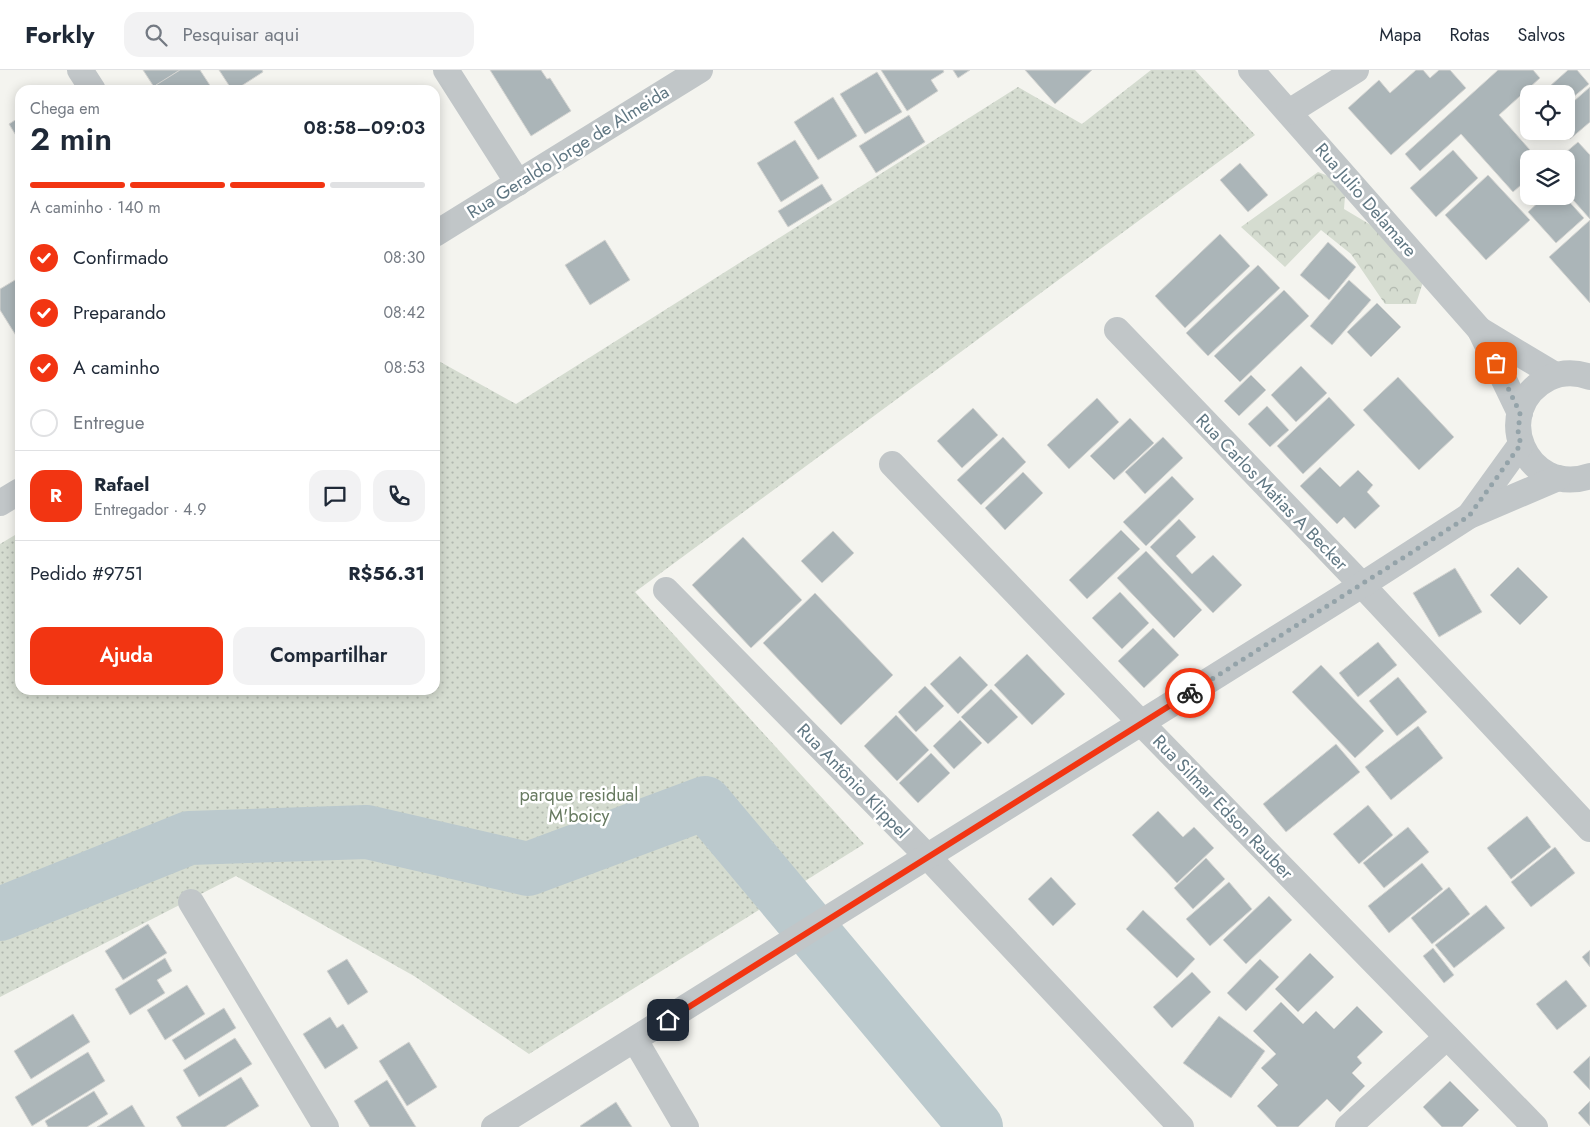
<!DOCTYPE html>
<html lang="pt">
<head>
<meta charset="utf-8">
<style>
	:root { --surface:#fff; --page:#f2f2f3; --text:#1f2937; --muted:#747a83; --line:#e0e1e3; --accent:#f23512 }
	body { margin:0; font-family:Jost,sans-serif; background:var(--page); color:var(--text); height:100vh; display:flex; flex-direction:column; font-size:19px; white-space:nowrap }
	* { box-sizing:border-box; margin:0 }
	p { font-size:16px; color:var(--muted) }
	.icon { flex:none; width:28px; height:28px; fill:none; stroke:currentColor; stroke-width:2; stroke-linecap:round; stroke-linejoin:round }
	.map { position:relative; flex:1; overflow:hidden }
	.drawer { position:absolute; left:15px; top:15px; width:425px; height:610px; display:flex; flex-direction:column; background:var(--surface); border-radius:15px; box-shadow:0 2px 12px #0003 }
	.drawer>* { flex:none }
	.fabs { position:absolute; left:1520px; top:15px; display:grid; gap:10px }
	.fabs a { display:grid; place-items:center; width:55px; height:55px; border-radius:10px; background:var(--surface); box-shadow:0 2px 12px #0003; font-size:25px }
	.pin { position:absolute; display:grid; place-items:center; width:42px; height:42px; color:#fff; margin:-21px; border-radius:10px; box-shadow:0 2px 8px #0006 }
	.courier { position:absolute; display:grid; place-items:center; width:50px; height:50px; margin:-25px; border:4px solid #f23512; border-radius:50%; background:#fff; color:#222; box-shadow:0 1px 6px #0007 }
	.head em { font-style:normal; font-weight:600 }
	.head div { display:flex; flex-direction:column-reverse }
	.head { display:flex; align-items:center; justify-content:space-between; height:85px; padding:0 15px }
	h1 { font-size:32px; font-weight:600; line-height:38px }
	.bar { display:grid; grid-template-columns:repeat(4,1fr); gap:8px 5px; align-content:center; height:60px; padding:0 15px }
	.bar i { height:6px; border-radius:4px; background:var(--line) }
	.bar .current { background:var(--accent) }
	.bar p { grid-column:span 4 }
	.line { display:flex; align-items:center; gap:12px; padding:0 15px; border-top:1px solid var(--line) }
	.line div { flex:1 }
	.round { display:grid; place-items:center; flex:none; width:52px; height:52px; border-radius:15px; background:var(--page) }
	ol { padding:0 15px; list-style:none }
	li { display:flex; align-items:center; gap:15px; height:55px }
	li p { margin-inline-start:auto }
	li .icon { padding:5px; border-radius:50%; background:var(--accent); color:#fff; stroke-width:4 }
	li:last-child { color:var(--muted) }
	li i { width:28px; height:28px; border:2px solid var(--line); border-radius:50% }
	.primary-button { display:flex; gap:10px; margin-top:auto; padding:10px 15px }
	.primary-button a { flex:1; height:58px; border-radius:15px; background:var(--accent); color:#fff; font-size:20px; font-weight:600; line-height:58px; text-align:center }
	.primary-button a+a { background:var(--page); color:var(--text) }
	header { display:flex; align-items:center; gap:30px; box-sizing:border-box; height:70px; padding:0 25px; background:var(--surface); border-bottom:1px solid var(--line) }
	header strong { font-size:24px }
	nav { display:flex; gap:28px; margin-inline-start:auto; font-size:18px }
	.search { width:350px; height:45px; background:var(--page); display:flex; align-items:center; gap:12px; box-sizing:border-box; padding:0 18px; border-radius:15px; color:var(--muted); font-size:19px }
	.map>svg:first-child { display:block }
</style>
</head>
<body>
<header>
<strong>Forkly</strong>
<div class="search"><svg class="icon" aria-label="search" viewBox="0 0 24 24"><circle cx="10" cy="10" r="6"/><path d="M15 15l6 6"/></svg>Pesquisar aqui</div>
<nav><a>Mapa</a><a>Rotas</a><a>Salvos</a></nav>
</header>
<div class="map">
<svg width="1590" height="1057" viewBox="0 0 1590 1057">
	<defs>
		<pattern id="forest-crowns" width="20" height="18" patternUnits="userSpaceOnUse" patternTransform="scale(1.25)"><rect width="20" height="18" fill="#d5dcd0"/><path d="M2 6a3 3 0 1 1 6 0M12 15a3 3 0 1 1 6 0" fill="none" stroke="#b0b7ae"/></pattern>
		<pattern id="park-dots" width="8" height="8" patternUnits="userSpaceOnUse" patternTransform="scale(1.25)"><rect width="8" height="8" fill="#d5dcd0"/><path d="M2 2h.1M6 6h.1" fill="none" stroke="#b0b7ae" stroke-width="1.8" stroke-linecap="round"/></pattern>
	</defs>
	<rect width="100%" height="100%" fill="#f4f4ef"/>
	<path fill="url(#forest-crowns)" d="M1318 102 1346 113 1344 139 1391 167 1423 212 1416 234H1385L1351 184 1321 160 1285 197 1241 157Z"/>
	<path fill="url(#park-dots)" d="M1151 0H1195L1255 65 635 522 864 774 529 984 414 906 236 806 0 927V474L20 462V620H435V289L516 334 1018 17 1082 54Z"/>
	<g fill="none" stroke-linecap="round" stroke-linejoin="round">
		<path stroke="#bbc9cd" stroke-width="54" d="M0 844 189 768 367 762 528 799 705 733 976 1057"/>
	</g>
	<g fill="#abb5b8" stroke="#d5d5d2">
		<path d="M143 0H180L154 17Z"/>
		<path d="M180 0H200L213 20H159L156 15Z"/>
		<path d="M219 0H262L263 2 235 20H232Z"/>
		<path d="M490 0H541L547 9 550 8 571 41 531 66Z"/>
		<path d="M881 0H943L944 2 931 10 938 21 907 41Z"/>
		<path d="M953 0H970L958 8Z"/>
		<path d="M1025 0H1092L1055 34Z"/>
		<path d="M1416 0H1423L1430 8 1439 0H1450L1466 18 1391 85 1348 38 1379 10 1390 23Z"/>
		<path d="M1498 0H1533L1540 8 1499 45 1538 89H1529V108L1513 122 1461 64 1420 101 1405 84Z"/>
		<path d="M1568 0H1577L1589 14 1566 33V24H1541Z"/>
		<path d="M877 2 902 42 865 64 840 24Z"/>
		<path d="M1590 17V52L1570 69 1564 61H1566V38Z"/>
		<path d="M833 27 857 66 818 90 794 52Z"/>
		<path d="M909 45 925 72 876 103 859 76Z"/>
		<path d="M20 47V72L9 54Z"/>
		<path d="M795 70 819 108 781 132 757 93Z"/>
		<path d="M1578 72 1590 85V149L1566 122V89H1558Z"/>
		<path d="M1453 80 1478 108 1436 147 1410 118Z"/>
		<path d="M1240 93 1268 125 1248 142 1220 110Z"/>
		<path d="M1488 105 1530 150 1486 190 1445 145Z"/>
		<path d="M822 114 832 130 788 157 778 141Z"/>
		<path d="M1545 126H1564L1584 148 1556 173 1528 142Z"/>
		<path d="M1590 150V233L1549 187Z"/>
		<path d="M1220 164 1250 196 1185 258 1155 226Z"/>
		<path d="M605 170 630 210 590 235 565 195Z"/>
		<path d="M1328 172 1356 197 1329 230 1300 205Z"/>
		<path d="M1258 195 1280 218 1208 286 1186 263Z"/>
		<path d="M20 207V272L0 240V219Z"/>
		<path d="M1349 210 1371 230 1332 275 1310 256Z"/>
		<path d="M1284 220 1309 246 1240 312 1214 286Z"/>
		<path d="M1377 233 1401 257 1371 287 1347 262Z"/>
		<path d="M1301 296 1327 323 1296 352 1271 325Z"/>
		<path d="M1251 305 1266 320 1239 346 1224 331Z"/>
		<path d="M1398 307 1454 367 1419 400 1363 340Z"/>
		<path d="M1329 327 1355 355 1303 404 1277 376Z"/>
		<path d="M1097 328 1119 352 1069 399 1047 375Z"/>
		<path d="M1267 336 1289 360 1270 377 1248 354Z"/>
		<path d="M973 338 998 365 962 398 937 371Z"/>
		<path d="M1130 348 1154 373 1114 410 1090 386Z"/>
		<path d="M1003 367 1026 392 981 435 957 410Z"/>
		<path d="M1163 367 1183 388 1145 424 1125 402Z"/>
		<path d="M1320 397 1340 417 1358 400 1373 415 1367 422 1380 436 1355 459 1344 447 1337 454 1300 416Z"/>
		<path d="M1023 402 1043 423 1005 460 985 438Z"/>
		<path d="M1172 406 1194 429 1146 476 1123 452Z"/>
		<path d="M1179 449 1196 467 1176 486 1192 504 1213 485 1242 515 1213 543 1150 477Z"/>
		<path d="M1121 460 1140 479 1087 529 1069 510Z"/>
		<path d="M833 461 854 483 822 513 801 491Z"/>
		<path d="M743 467 802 530 751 578 692 515Z"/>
		<path d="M1146 481 1202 540 1174 568 1117 508Z"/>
		<path d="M1518 497 1548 527 1520 555 1490 525Z"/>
		<path d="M1455 498 1482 542 1439 567 1413 523Z"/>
		<path d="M1120 522 1149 553 1122 579 1092 548Z"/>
		<path d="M815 523 893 605 841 655 763 573Z"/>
		<path d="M1153 558 1179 585 1144 618 1118 591Z"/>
		<path d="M1378 572 1397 595 1358 627 1339 603Z"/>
		<path d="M1027 584 1065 624 1032 655 994 615Z"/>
		<path d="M960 586 988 615 958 644 930 614Z"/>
		<path d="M1321 595 1384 661 1355 688 1292 622Z"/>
		<path d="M1398 607 1427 642 1397 666 1369 631Z"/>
		<path d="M925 616 944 636 916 662 898 642Z"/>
		<path d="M991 619 1018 647 988 674 961 647Z"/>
		<path d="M896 645 929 680 897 711 864 676Z"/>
		<path d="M960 650 982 673 954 699 933 676Z"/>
		<path d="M1418 656 1443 688 1391 730 1365 697Z"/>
		<path d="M1336 674 1360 702 1286 762 1263 734Z"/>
		<path d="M931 683 950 703 918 733 899 713Z"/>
		<path d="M1368 735 1393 765 1359 794 1333 764Z"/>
		<path d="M1158 741 1183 767 1194 757 1214 778 1177 813 1132 765Z"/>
		<path d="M1527 746 1551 777 1511 809 1487 778Z"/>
		<path d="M1408 757 1429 782 1384 818 1363 793Z"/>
		<path d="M1555 777 1575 803 1531 837 1511 812Z"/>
		<path d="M1206 788 1225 809 1193 839 1174 818Z"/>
		<path d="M1422 793 1443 819 1389 863 1368 836Z"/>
		<path d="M1051 807 1076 834 1053 856 1028 829Z"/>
		<path d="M1229 812 1252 839 1210 876 1186 849Z"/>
		<path d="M1449 817 1470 844 1432 874 1411 848Z"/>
		<path d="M1269 826 1292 850 1246 894 1223 870Z"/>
		<path d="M1486 835 1505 858 1454 898 1435 875Z"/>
		<path d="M1143 840 1195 889 1177 908 1126 859Z"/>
		<path d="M148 854 167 883 123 910 105 881Z"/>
		<path d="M1433 878 1454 905 1444 913 1423 886Z"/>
		<path d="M1590 880V897L1582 887Z"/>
		<path d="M1310 883 1334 907 1298 942 1275 919Z"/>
		<path d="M165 888 172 901 157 910 165 923 130 945 115 919Z"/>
		<path d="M347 889 368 922 348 935 327 901Z"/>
		<path d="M1260 889 1279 907 1246 941 1227 923Z"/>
		<path d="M1192 902 1211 922 1172 958 1153 937Z"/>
		<path d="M1566 910 1587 936 1557 960 1536 934Z"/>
		<path d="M187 915 205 944 165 970 147 940Z"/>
		<path d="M1281 932 1303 954 1316 941 1334 959 1357 936 1383 962 1357 987 1362 993 1352 1003 1365 1016 1340 1042 1327 1029 1298 1057H1277L1257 1036 1278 1015 1261 998 1276 984 1253 961Z"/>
		<path d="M224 938 236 958 185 990 172 970Z"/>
		<path d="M73 944 90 972 31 1009 14 981Z"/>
		<path d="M1219 946 1265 981 1231 1028 1183 993Z"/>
		<path d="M330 947 337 958 343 954 358 978 325 999 303 964Z"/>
		<path d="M235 968 252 994 199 1027 183 1000Z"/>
		<path d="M409 972 437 1017 407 1036 379 991Z"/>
		<path d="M88 982 105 1011 32 1056 15 1027Z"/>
		<path d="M1590 986V1020L1573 1002Z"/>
		<path d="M241 1007 259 1036 225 1057H182L176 1047Z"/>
		<path d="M387 1010 416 1057H370L354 1031Z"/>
		<path d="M1450 1011 1479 1040 1462 1057H1442L1423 1037Z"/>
		<path d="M94 1021 108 1044 87 1057H48L45 1051Z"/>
		<path d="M1590 1031V1056L1578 1043Z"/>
		<path d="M616 1032 632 1057H581L580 1056Z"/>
		<path d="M132 1035 145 1057H97Z"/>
	</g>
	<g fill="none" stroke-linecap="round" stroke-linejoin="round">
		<g stroke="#c1c6c8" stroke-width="26">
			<path d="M80 0 93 20"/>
			<path d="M446 0 518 113"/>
			<path d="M1251 0 1480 260 1520 343"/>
			<path d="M1289 42 1356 0"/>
			<path d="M435 164 700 0"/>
			<path d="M1117 260 1362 515 1590 759"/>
			<path d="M1480 260 1555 305"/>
			<path d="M1590 307C1576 302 1562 302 1549 308 1488 339 1526 428 1590 406"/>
			<path d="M892 394 1141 653 1535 1057"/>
			<path d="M0 433 20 421"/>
			<path d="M1469 446 1521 374"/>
			<path d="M666 520 928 787 1181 1057"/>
			<path d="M191 832 326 1057"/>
			<path d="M635 970 686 1057"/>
			<path d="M494 1057 1362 515 1469 446 1558 408"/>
			<path d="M1348 1057 1447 967"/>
		</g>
	</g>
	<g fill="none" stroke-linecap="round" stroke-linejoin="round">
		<path stroke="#94a3a9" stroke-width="5" stroke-dasharray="0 9" d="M1190 623 1469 446 1521 374 1518 364 1520 343 1496 293"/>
		<path stroke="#f23512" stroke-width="6" d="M668 950 1190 623"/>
	</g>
	<g text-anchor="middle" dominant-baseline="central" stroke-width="5" stroke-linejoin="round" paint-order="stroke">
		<g font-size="18" fill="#607783" stroke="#fff">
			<text transform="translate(568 82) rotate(-32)">Rua Geraldo Jorge de Almeida</text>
			<text transform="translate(1366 130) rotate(49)">Rua Julio Delamare</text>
			<text transform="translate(1272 422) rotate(46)">Rua Carlos Matias A Becker</text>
			<text transform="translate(853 711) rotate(46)">Rua Antônio Klippel</text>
			<text transform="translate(1223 737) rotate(46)">Rua Silmar Edson Rauber</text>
		</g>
		<g font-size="18" fill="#677a60" stroke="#fff">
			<text x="579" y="725">parque residual<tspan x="579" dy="21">M'boicy</tspan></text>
		</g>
	</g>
</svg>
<div class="fabs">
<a><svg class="icon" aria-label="locate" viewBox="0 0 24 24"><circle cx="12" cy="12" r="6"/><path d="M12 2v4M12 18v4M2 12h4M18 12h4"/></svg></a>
<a><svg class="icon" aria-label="layers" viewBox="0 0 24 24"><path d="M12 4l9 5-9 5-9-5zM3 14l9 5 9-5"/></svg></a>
</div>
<div class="pin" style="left:1496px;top:293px;background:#ea580c"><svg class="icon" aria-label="bag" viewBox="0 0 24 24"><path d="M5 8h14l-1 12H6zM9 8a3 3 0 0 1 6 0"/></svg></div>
<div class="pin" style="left:668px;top:950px;background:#1f2937"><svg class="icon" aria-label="home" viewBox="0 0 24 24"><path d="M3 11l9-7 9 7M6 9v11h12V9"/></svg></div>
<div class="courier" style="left:1190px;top:623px"><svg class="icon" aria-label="bike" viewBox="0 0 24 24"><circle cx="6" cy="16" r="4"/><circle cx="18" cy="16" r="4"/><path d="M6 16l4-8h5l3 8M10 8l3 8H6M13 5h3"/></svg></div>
<section class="drawer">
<div class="head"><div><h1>2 min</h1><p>Chega em</p></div><em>08:58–09:03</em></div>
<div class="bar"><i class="current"></i><i class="current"></i><i class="current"></i><i></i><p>A caminho · 140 m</p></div>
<ol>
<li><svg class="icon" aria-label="check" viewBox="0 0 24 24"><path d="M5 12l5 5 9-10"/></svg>Confirmado<p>08:30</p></li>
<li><svg class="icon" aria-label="check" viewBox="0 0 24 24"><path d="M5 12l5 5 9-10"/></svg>Preparando<p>08:42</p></li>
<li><svg class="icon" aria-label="check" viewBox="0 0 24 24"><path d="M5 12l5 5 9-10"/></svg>A caminho<p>08:53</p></li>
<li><i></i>Entregue</li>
</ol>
<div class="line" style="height:90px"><b class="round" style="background:var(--accent);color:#fff">R</b><div><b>Rafael</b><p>Entregador · 4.9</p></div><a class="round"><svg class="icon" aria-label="chat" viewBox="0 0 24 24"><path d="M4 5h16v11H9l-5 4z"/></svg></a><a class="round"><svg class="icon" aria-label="phone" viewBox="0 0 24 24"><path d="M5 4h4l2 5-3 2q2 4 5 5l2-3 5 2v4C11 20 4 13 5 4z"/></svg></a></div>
<div class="line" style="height:65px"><div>Pedido #9751</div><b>R$56.31</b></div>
<div class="primary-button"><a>Ajuda</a><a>Compartilhar</a></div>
</section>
</div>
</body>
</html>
